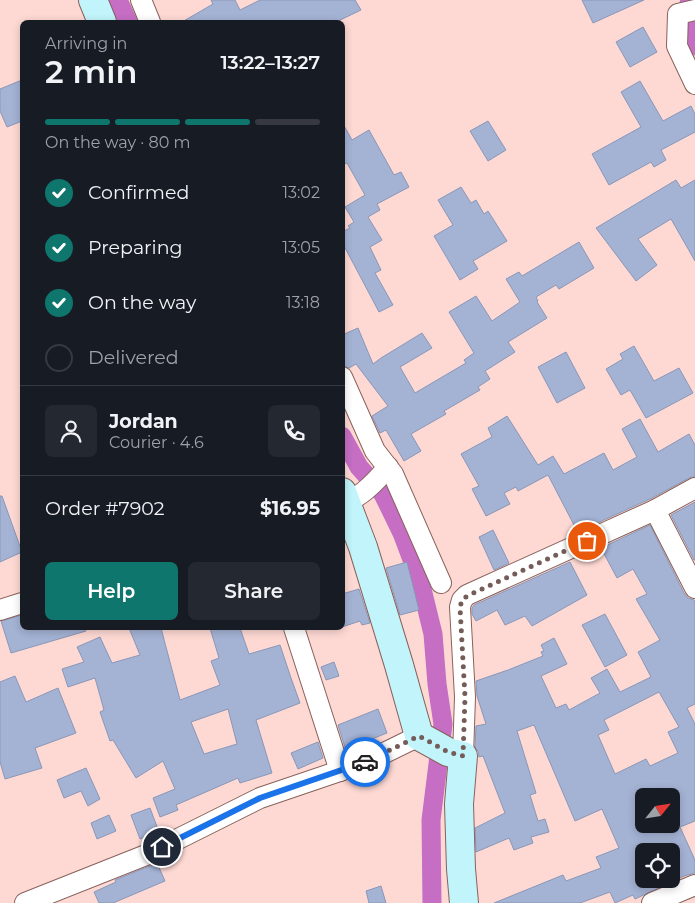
<!DOCTYPE html>
<html lang="en">
<head>
<meta charset="utf-8">
<style>
	:root { --surface:#171b24; --page:#242831; --text:#f1f3f6; --muted:#9ea1a6; --line:#363941; --accent:#0f766e }
	body { margin:0; font-family:Montserrat,sans-serif; background:var(--page); color:var(--text); height:100vh; display:flex; flex-direction:column; font-size:19px; white-space:nowrap }
	* { box-sizing:border-box; margin:0 }
	p { font-size:16px; color:var(--muted) }
	.icon { flex:none; width:28px; height:28px; fill:none; stroke:currentColor; stroke-width:2; stroke-linecap:round; stroke-linejoin:round }
	.map { position:relative; flex:1; overflow:hidden }
	.panel { position:absolute; left:20px; top:20px; width:325px; height:610px; display:flex; flex-direction:column; background:var(--surface); border-radius:8px; box-shadow:0 2px 8px #0003 }
	.panel>* { flex:none }
	.needle { width:32px; rotate:60deg }
	.tools { position:absolute; left:635px; top:788px; display:grid; gap:10px }
	.tools a { display:grid; place-items:center; width:45px; height:45px; border-radius:8px; background:var(--surface); box-shadow:0 2px 8px #0003; font-size:25px }
	.pin { position:absolute; display:grid; place-items:center; width:42px; height:42px; color:#fff; margin:-21px; border:2px solid #fff; border-radius:50%; box-shadow:0 1px 5px #0007 }
	.courier { position:absolute; display:grid; place-items:center; width:50px; height:50px; margin:-25px; border:4px solid #1a73e8; border-radius:50%; background:#fff; color:#222; box-shadow:0 1px 6px #0007 }
	.overview em { font-style:normal; font-weight:600 }
	.overview div { display:flex; flex-direction:column-reverse }
	.overview { display:flex; align-items:center; justify-content:space-between; height:85px; padding:0 25px }
	h1 { font-size:32px; font-weight:600; line-height:38px }
	.bar { display:grid; grid-template-columns:repeat(4,1fr); gap:8px 5px; align-content:center; height:60px; padding:0 25px }
	.bar i { height:6px; border-radius:4px; background:var(--line) }
	.bar .on { background:var(--accent) }
	.bar p { grid-column:span 4 }
	.line { display:flex; align-items:center; gap:12px; padding:0 25px; border-top:1px solid var(--line) }
	.line div { flex:1 }
	.round { display:grid; place-items:center; flex:none; width:52px; height:52px; border-radius:8px; background:var(--page) }
	ol { padding:0 25px; list-style:none }
	li { display:flex; align-items:center; gap:15px; height:55px }
	li p { margin-inline-start:auto }
	li .icon { padding:5px; border-radius:50%; background:var(--accent); color:#fff; stroke-width:4 }
	li:last-child { color:var(--muted) }
	li i { width:28px; height:28px; border:2px solid var(--line); border-radius:50% }
	.button { display:flex; gap:10px; margin-top:auto; padding:10px 25px }
	.button a { flex:1; height:58px; border-radius:8px; background:var(--accent); color:#fff; font-size:20px; font-weight:600; line-height:58px; text-align:center }
	.button a+a { background:var(--page); color:var(--text) }
	.map>svg:first-child { display:block }
</style>
</head>
<body>
<div class="map">
<svg width="695" height="903" viewBox="0 0 695 903">
	<rect width="100%" height="100%" fill="#fed9d4"/>
	<g fill="none" stroke-linecap="round" stroke-linejoin="round">
		<g stroke="#c56ec4" stroke-width="19">
			<path d="M118 0 128 22"/>
			<path d="M690 0 686 16 695 46"/>
			<path d="M342 436 359 467 383 494 402 533 420 581 433 634 437 684 443 724 431 820 432 903"/>
		</g>
	</g>
	<g fill="#a4b2d4" stroke="#8997b8" fill-rule="evenodd">
		<path d="M211 0H235L240 10 260 0H355L361 10 336 22H182L213 4Z"/>
		<path d="M582 0H644L593 23Z"/>
		<path d="M643 27 657 52 630 67 616 42Z"/>
		<path d="M22 80V121L7 127 0 111V89Z"/>
		<path d="M640 81 663 121 691 106 695 114V132L661 150 666 160 654 167 651 162 609 185 592 154 641 127 621 92Z"/>
		<path d="M488 121 506 150 488 161 470 131Z"/>
		<path d="M342 122 352 140 369 130 394 175 401 172 409 187 377 204 380 210 368 217 382 240 370 247 381 270 375 273 393 305 379 312 342 242V232L350 228 348 226 354 222 345 207 365 195 347 163 342 165Z"/>
		<path d="M676 180 681 188 695 180V261L671 219 638 239 657 265 636 281 596 228Z"/>
		<path d="M461 187 471 203 476 200 484 214 488 211 507 241 473 261 478 269 460 280 434 236 453 225 438 200Z"/>
		<path d="M579 242 594 268 559 289 556 285 536 297 538 301 537 302 547 318 508 342 515 352 485 371 490 379 478 387 480 390 444 411 446 414 411 434 421 451 404 461 386 430 380 433 372 416 388 406 356 364 349 368 342 365V335L358 328 373 364 381 358 422 333 432 348 400 367 415 393 466 363 464 360 474 353 449 312 476 296 492 321 520 302 506 279 519 272 522 276Z"/>
		<path d="M634 346 654 381 679 368 693 393 646 418 630 390 621 395 606 369 623 359 620 354Z"/>
		<path d="M566 352 585 388 557 403 538 367Z"/>
		<path d="M507 416 538 465 553 456 564 474 604 453 613 470 637 457 622 429 640 419 658 452 689 434 695 445V476L689 478 650 499 584 529 580 521 574 525 548 475 518 491 516 487 504 493 510 504 486 516 472 489 479 486 461 454 492 437 488 428Z"/>
		<path d="M0 496H2L22 552 0 562Z"/>
		<path d="M695 502V560H694L671 515Z"/>
		<path d="M650 525 684 593 688 598 694 600 695 602V704L687 708 695 724V821L680 827 695 860V873L684 876 635 899 633 895 615 903 610 892 580 903H494L563 875 566 881 601 868 596 857 619 848 602 809 575 821 534 725 517 731 536 793 530 795 538 821 545 819 549 832 531 837 533 843 514 850 509 838 476 852 475 828 505 813 483 756 479 757 478 751 475 747 476 726 486 724 477 696 476 681 508 670 543 656 541 652 544 651 541 645 554 638 567 664 541 676 556 708 566 704 569 710 600 693 591 678 607 669 620 692 651 677 638 652 660 640 636 599 647 594 633 569 617 578 601 548ZM659 692 679 727 668 732 678 753 650 766 646 759 615 774 598 735 609 730 604 720ZM644 796H671V824H644ZM644 851H671V879H644Z"/>
		<path d="M493 530 509 563 494 570 479 537Z"/>
		<path d="M407 562 419 610 400 615 386 568Z"/>
		<path d="M570 562 587 595 532 626 525 616 505 625 497 610 476 621 472 614V608L474 605Z"/>
		<path d="M359 589 370 623 362 625 360 621 342 627V594Z"/>
		<path d="M605 614 627 655 605 667 582 625Z"/>
		<path d="M22 615V628H85L86 631 11 653 1 621Z"/>
		<path d="M129 628H161L180 700 220 685 211 661 219 658 210 628H240L249 654 280 645 291 678 300 703 256 720 272 773 240 783 238 778 176 805 178 810 160 817 153 798 175 789 163 761 136 778 113 740 110 741 100 712 104 710 95 678 68 687 62 669 84 662 77 647 100 637 112 663 140 655ZM228 709 237 744 204 754 191 722Z"/>
		<path d="M334 662 339 676 326 680 321 667Z"/>
		<path d="M15 676 26 702 58 688 76 733 35 748 42 768 5 779 0 762V682Z"/>
		<path d="M378 709 387 733 352 747 353 752 347 754 338 725Z"/>
		<path d="M318 742 323 758 298 769 291 753Z"/>
		<path d="M86 768 100 799 88 806 81 791 64 798 57 780Z"/>
		<path d="M150 808 159 832 140 839 131 815Z"/>
		<path d="M109 815 116 831 97 839 91 823Z"/>
		<path d="M157 863 165 881 113 903H99L94 892 116 882 115 880Z"/>
		<path d="M381 886 386 903H369L366 891Z"/>
	</g>
	<g fill="none" stroke-linecap="round" stroke-linejoin="round">
		<g stroke="#88615b" stroke-width="22">
			<g id="street">
				<path d="M141 0 150 22"/>
				<path d="M695 10 678 14 677 46 695 84"/>
				<path d="M342 377 375 451 393 474 441 583"/>
				<path d="M342 502C358 501 378 479 388 467"/>
				<path d="M655 510 695 588"/>
				<path d="M0 610 22 603"/>
				<path d="M294 628 340 771"/>
				<path d="M463 756 465 697 460 607 462 600 467 595 655 510 695 488"/>
				<path d="M25 903 146 855 260 798 366 762 419 736"/>
				<path d="M652 903 695 885"/>
			</g>
		</g>
		<g stroke="#88615b" stroke-width="30">
			<g id="secondary">
				<path d="M93 0 102 22"/>
				<path d="M342 492 363 547 399 665 419 736 448 752 463 756 459 804 461 869 464 903"/>
			</g>
		</g>
		<use href="#street" stroke="#fff" stroke-width="20"/>
		<use href="#secondary" stroke="#c1f5fb" stroke-width="28"/>
	</g>
	<g fill="none" stroke-linecap="round" stroke-linejoin="round">
		<path stroke="#745c59" stroke-width="5" stroke-dasharray="0 9" d="M365 762 419 736 448 752 463 756 465 697 460 607 462 600 467 596 587 541"/>
		<path stroke="#1a73e8" stroke-width="6" d="M162 847 260 798 365 762"/>
	</g>
</svg>
<div class="tools">
<a><svg class="needle" viewBox="-14 -14 28 28"><path d="M0-13l5 13h-10z" fill="#e53935"/><path d="M0 13l5-13h-10z" fill="#9ea1a6"/></svg></a>
<a><svg class="icon" aria-label="locate" viewBox="0 0 24 24"><circle cx="12" cy="12" r="6"/><path d="M12 2v4M12 18v4M2 12h4M18 12h4"/></svg></a>
</div>
<div class="pin" style="left:587px;top:541px;background:#ea580c"><svg class="icon" aria-label="bag" viewBox="0 0 24 24"><path d="M5 8h14l-1 12H6zM9 8a3 3 0 0 1 6 0"/></svg></div>
<div class="pin" style="left:162px;top:847px;background:#1f2937"><svg class="icon" aria-label="home" viewBox="0 0 24 24"><path d="M3 11l9-7 9 7M6 9v11h12V9"/></svg></div>
<div class="courier" style="left:365px;top:762px"><svg class="icon" aria-label="car" viewBox="0 0 24 24"><path d="M5 17H2v-5l4-1 3-4h7l3 4 3 1v5h-3M9 17h6M6 11h13"/><circle cx="7" cy="17" r="2"/><circle cx="17" cy="17" r="2"/></svg></div>
<section class="panel">
<div class="overview"><div><h1>2 min</h1><p>Arriving in</p></div><em>13:22–13:27</em></div>
<div class="bar"><i class="on"></i><i class="on"></i><i class="on"></i><i></i><p>On the way · 80 m</p></div>
<ol>
<li><svg class="icon" aria-label="check" viewBox="0 0 24 24"><path d="M5 12l5 5 9-10"/></svg>Confirmed<p>13:02</p></li>
<li><svg class="icon" aria-label="check" viewBox="0 0 24 24"><path d="M5 12l5 5 9-10"/></svg>Preparing<p>13:05</p></li>
<li><svg class="icon" aria-label="check" viewBox="0 0 24 24"><path d="M5 12l5 5 9-10"/></svg>On the way<p>13:18</p></li>
<li><i></i>Delivered</li>
</ol>
<div class="line" style="height:90px"><a class="round"><svg class="icon" aria-label="person" viewBox="0 0 24 24"><circle cx="12" cy="8" r="4"/><path d="M4 21q1-7 8-7t8 7"/></svg></a><div><b>Jordan</b><p>Courier · 4.6</p></div><a class="round"><svg class="icon" aria-label="phone" viewBox="0 0 24 24"><path d="M5 4h4l2 5-3 2q2 4 5 5l2-3 5 2v4C11 20 4 13 5 4z"/></svg></a></div>
<div class="line" style="height:65px"><div>Order #7902</div><b>$16.95</b></div>
<div class="button"><a>Help</a><a>Share</a></div>
</section>
</div>
</body>
</html>
